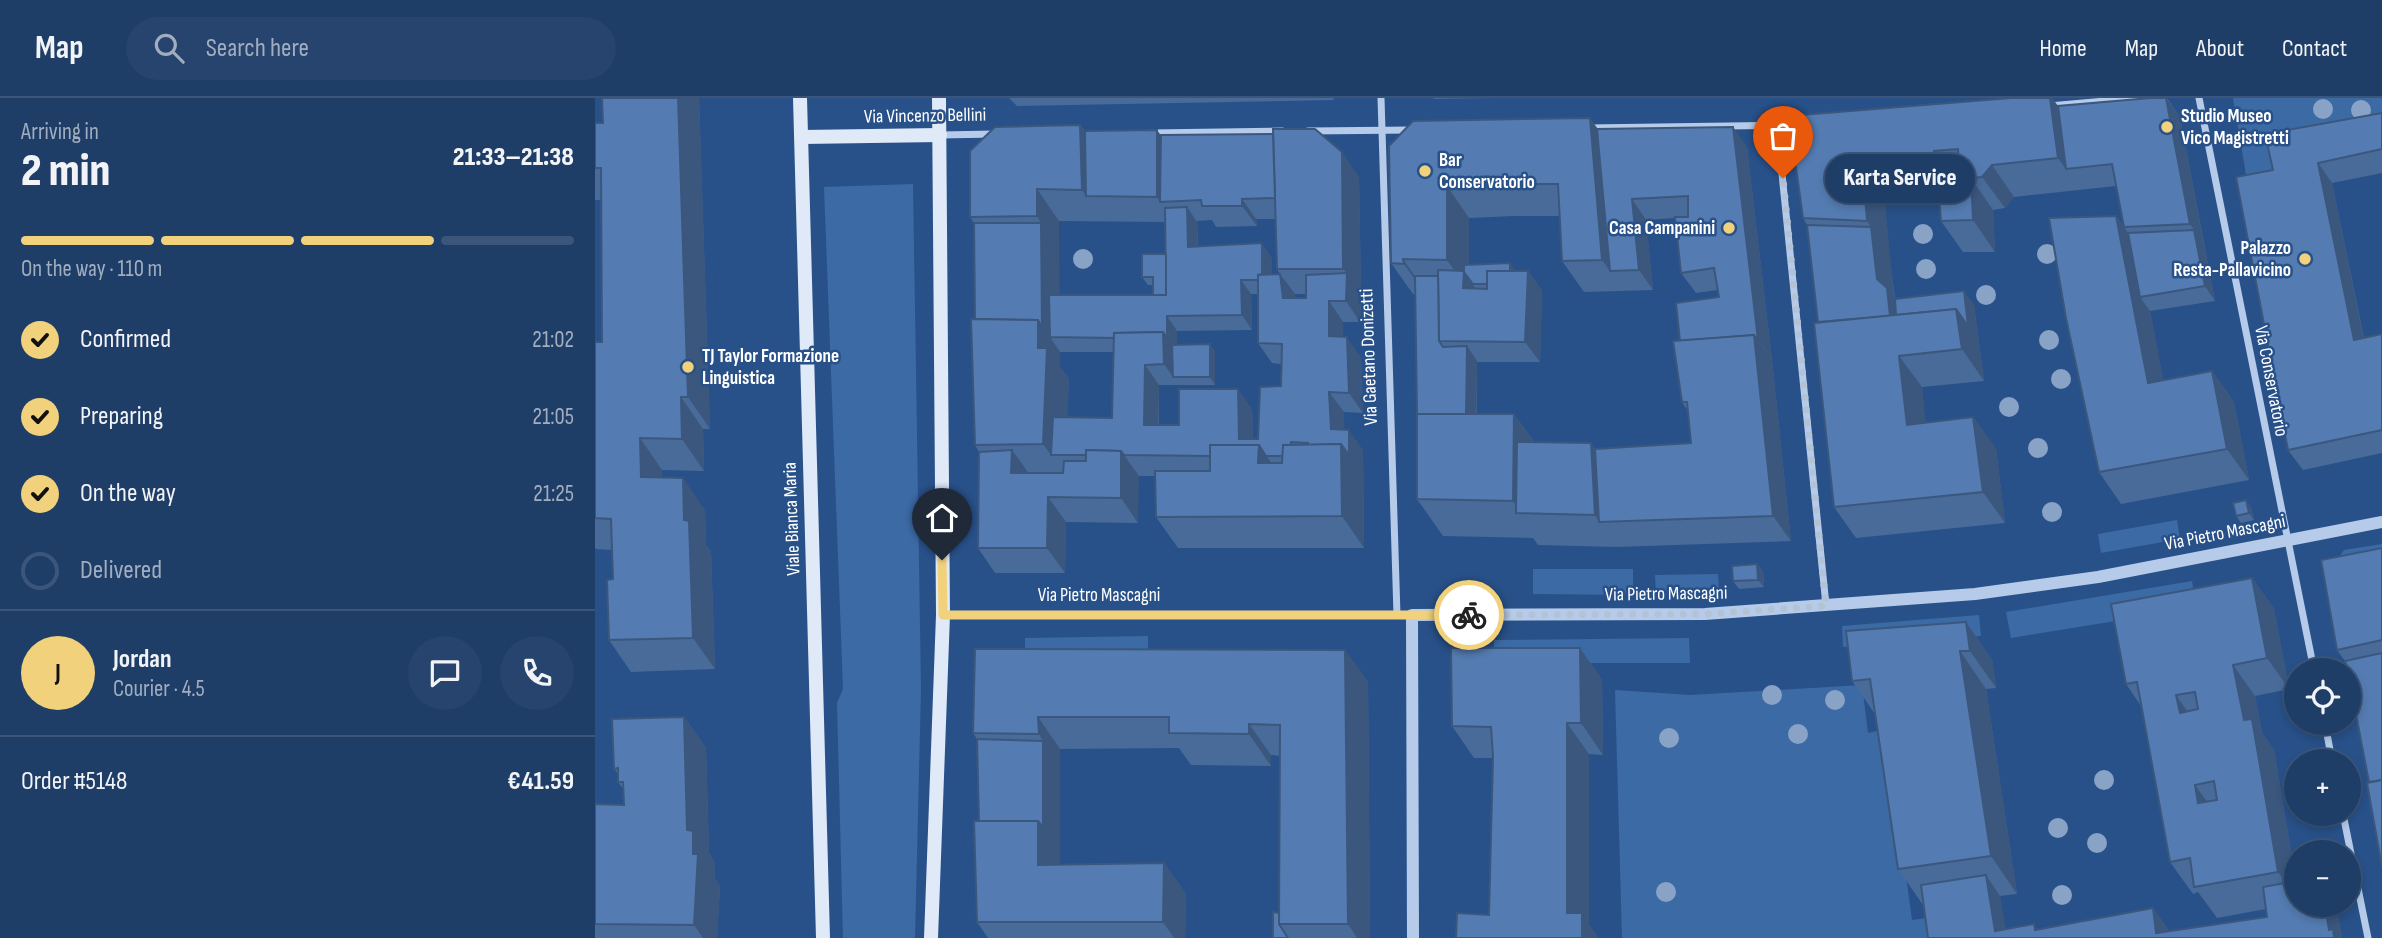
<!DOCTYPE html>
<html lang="en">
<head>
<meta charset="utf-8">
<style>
	:root { --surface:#1e3d67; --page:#26446d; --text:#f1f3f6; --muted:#a1aec0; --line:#3c567b; --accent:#f1d17b }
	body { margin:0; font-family:"Sofia Sans Condensed",sans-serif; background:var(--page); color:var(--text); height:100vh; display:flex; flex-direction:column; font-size:26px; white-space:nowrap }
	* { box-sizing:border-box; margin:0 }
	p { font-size:23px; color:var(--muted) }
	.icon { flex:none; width:38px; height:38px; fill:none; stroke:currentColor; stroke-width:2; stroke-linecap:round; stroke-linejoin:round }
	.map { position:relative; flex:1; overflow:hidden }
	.details { display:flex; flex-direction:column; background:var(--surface); width:595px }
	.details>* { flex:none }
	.controls { position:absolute; left:1689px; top:560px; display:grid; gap:14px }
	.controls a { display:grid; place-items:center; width:77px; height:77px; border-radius:50%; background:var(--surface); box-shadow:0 4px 10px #0003,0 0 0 2px var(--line); font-size:35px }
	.pin { position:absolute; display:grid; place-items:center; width:60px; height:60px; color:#fff; margin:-72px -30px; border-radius:50% 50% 50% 0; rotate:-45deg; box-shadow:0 0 7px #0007 }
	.pin .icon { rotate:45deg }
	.courier { position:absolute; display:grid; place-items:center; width:70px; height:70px; margin:-35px; border:5px solid #f1d17b; border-radius:50%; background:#fff; color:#222; box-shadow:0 2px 9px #0007 }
	.bubble { position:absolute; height:49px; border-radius:24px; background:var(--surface); box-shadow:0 4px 10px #0003,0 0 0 2px var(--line); font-size:23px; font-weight:800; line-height:49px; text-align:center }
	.overview em { font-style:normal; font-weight:800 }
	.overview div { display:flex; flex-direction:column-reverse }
	.overview { display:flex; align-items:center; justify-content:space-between; height:119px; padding:0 21px }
	h1 { font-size:46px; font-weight:800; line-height:52px }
	.bar { display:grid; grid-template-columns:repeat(4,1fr); gap:10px 7px; align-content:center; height:84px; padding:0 21px }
	.bar i { height:9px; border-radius:5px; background:var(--line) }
	.bar .active { background:var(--accent) }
	.bar p { grid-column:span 4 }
	.line { display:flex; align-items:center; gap:18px; padding:0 21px; border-top:2px solid var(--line) }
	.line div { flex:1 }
	.round { display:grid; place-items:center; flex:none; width:74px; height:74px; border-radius:37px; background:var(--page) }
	ol { padding:0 21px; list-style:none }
	li { display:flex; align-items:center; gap:21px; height:77px }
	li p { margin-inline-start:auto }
	li .icon { padding:7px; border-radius:50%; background:var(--accent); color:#111; stroke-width:4 }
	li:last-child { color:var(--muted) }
	li i { width:38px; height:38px; border:4px solid var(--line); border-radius:50% }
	header { display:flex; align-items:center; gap:42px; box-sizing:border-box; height:98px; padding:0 35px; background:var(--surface); border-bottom:2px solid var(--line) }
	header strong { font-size:33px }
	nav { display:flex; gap:38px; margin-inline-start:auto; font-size:24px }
	.search { width:490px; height:63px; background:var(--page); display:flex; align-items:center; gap:18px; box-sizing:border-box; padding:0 24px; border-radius:38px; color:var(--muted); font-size:26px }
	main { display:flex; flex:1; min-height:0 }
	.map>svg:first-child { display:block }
</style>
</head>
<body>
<header>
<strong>Map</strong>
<div class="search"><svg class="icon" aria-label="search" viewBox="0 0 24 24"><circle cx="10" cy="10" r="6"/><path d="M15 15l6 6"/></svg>Search here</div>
<nav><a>Home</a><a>Map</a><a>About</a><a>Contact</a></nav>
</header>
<main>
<section class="details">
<div class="overview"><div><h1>2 min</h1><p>Arriving in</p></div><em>21:33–21:38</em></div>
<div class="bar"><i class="active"></i><i class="active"></i><i class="active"></i><i></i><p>On the way · 110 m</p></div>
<ol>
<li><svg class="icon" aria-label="check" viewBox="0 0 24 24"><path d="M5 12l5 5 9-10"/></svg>Confirmed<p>21:02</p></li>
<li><svg class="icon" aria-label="check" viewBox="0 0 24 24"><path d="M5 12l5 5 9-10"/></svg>Preparing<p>21:05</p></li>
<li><svg class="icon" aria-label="check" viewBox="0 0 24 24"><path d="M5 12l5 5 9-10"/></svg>On the way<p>21:25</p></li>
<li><i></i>Delivered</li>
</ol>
<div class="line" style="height:126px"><b class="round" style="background:var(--accent);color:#111">J</b><div><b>Jordan</b><p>Courier · 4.5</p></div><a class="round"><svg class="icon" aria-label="chat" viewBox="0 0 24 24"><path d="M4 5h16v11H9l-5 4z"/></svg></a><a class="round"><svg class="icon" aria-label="phone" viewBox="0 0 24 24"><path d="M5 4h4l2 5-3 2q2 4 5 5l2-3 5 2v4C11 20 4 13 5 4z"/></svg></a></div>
<div class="line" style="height:91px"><div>Order #5148</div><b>€41.59</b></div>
</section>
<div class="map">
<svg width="1787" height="840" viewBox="0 0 1787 840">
	<rect width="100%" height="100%" fill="#285189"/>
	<g fill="#3c6aa5">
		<path d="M1638 0H1787V38L1692 93 1655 100Z"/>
		<path d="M318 86 326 591 320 840H248L242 605 248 591 229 89Z"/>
		<path d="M1582 422 1585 441 1506 455 1503 436Z"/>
		<path d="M1787 446V475L1744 459 1749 452Z"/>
		<path d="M938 471H1038V497L938 496Z"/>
		<path d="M1123 476 1124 493 1061 495 1060 477Z"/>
		<path d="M1597 483 1601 510 1416 540 1411 514Z"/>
		<path d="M1384 517 1386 538 1248 549 1247 528Z"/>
		<path d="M553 538V555L430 556V540Z"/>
		<path d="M1094 540 1095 565H922L899 556V542Z"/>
		<path d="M1267 587 1273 635 1291 631 1317 822 1332 820 1334 840H1027L1020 592 1095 597Z"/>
	</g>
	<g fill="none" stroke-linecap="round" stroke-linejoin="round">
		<g stroke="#b5cbe9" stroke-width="7">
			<path d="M786 0 802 517"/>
			<path d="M1604 0 1719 572"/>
			<path d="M1454 8 1544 0"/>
			<path d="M1182 27 1231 507"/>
			<path d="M993 30 1202 27"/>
			<path d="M713 33 817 32"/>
			<path d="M556 35 687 33"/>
			<path d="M345 37 400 36"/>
			<path d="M348 517H817"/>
			<path d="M1730 625 1737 663"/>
			<path d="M1748 716 1773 840"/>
		</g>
		<path stroke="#b5cbe9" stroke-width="12" d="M818 840 817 517 1110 516 1380 496 1503 479 1787 424"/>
		<g stroke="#dfe9f8" stroke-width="14">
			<path d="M205 0 228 840"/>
			<path d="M207 39 345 37"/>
			<path d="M336 840 348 517 344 0"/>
		</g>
	</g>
	<g fill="#89a3c6">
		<circle cx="1728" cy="11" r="10"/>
		<circle cx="1766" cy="12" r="10"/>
		<circle cx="1328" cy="136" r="10"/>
		<circle cx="1452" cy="156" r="10"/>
		<circle cx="488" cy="161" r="10"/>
		<circle cx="1331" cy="171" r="10"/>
		<circle cx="1391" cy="197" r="10"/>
		<circle cx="1454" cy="242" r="10"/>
		<circle cx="1466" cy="281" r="10"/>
		<circle cx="1414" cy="309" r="10"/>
		<circle cx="1443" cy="350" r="10"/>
		<circle cx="1457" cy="414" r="10"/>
		<circle cx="1177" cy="597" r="10"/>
		<circle cx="1240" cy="602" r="10"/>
		<circle cx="1203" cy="636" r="10"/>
		<circle cx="1074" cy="640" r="10"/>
		<circle cx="1509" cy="682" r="10"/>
		<circle cx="1463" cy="730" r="10"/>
		<circle cx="1502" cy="745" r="10"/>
		<circle cx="1071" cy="794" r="10"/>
		<circle cx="1467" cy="797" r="10"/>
	</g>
	<g fill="#486b99" fill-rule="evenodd">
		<path d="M7 0H104L115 331H108L109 373 67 372V380L110 412 111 447 116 454 120 571 36 574 14 542 18 481 17 452 1 451 0 450V244H7L6 102H0V25H8Z"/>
		<path d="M414 0H739L738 2 422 8Z"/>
		<path d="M838 0H900L839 1Z"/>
		<path d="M1457 0 1463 8 1555 0H1572L1585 19 1620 203 1555 213 1568 282 1617 273 1639 304 1654 382 1526 406 1504 374 1521 118 1529 129 1521 88 1419 99 1410 110 1398 112 1400 154H1368L1346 123 1344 101 1290 106 1294 154 1300 201 1379 207 1389 283 1327 289 1330 325 1378 319 1401 351 1410 425 1261 440 1239 409 1223 224 1212 127 1208 120 1194 18Z"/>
		<path d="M1787 15V75L1737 85 1769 240 1787 236V355L1708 372 1693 352 1678 72Z"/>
		<path d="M995 20 1002 31 1152 49 1177 262 1196 443 1022 449 943 447 938 440 848 438 822 401V316L821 196H818L796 165 794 48ZM919 118H965L967 163 989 194 1058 192 1051 122 1080 120 1086 175 1101 195 1122 192 1124 199 1085 243 1087 304 1093 313 1096 345 1000 351 939 344 919 316H882V264H945L947 193 933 173H920L874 166V120Z"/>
		<path d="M485 27 490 33 566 37 764 79 766 196 765 224H748V239L766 260 768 315 749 314V331L768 352 769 450H583L561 419 560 378H543V425L471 424 470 475H400L383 450 384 354 380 347 379 125 375 119ZM661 121H681L682 171 685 176H677V160L603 148 602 123 617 122 621 129 662 128ZM464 123 570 124 571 156 547 179 553 187H558V197H464ZM656 196H663V245L677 265 686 266V288L663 341H658L657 311 584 327H564V287H620V253L582 247V233L657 232ZM700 196H711V200H700ZM465 254H519L517 320 472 319 474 281 465 269Z"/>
		<path d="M1651 402 1656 410 1659 422 1646 425 1641 418Z"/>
		<path d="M1787 450V769L1774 684 1750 563 1742 552Z"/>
		<path d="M1162 466 1168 474 1169 489 1144 491 1138 483Z"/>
		<path d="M1657 480 1679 511 1694 591 1660 598 1667 635 1679 652 1701 783 1741 807 1747 840H1333L1328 807 1303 771 1280 616 1257 583 1371 524 1397 562 1401 590 1391 591 1422 796 1405 798 1410 831H1442L1558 810 1572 830 1573 833 1672 819 1671 811 1622 820 1603 794 1598 796 1575 764 1546 608 1531 586Z"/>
		<path d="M985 550 1007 582 1008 657 994 656V826L894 817 898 660H879L857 628Z"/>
		<path d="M380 551 773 583 775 840H678L684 815 685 658 676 657V668L596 667 584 650 465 651V766L569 765 591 796 590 840H393L382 824 384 723 382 641 378 635Z"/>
		<path d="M89 619 111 650 114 755 120 765V781L125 788 122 840H0V706L29 707 28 691 23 684V676L19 671Z"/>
	</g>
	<g fill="#3b577d">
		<path d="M83 0H104L115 331 93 299Z"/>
		<path d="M1455 0H1457L1477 28 1471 71 1463 60Z"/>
		<path d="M1571 0 1585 19 1609 147 1595 126Z"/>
		<path d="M995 20 1017 51 1015 173 1007 162Z"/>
		<path d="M485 27 507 58 491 98 487 92Z"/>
		<path d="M1138 29 1152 49 1177 262 1163 242Z"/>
		<path d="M562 32 580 57 565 104 562 99Z"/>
		<path d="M1339 53 1362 84V100L1340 68Z"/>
		<path d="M747 54 764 79 766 196 765 224 751 203 752 175 748 171Z"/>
		<path d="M1723 65 1737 85 1773 262 1759 242Z"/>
		<path d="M1397 67 1419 99 1410 110 1387 79Z"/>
		<path d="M1268 74 1290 106 1299 199 1310 215 1295 224 1282 181 1276 129 1272 123Z"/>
		<path d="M1376 80 1398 112 1400 154 1378 122Z"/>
		<path d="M852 88 874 120V181L883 194 868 190 869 186 852 162Z"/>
		<path d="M442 91 464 123 465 240 455 239 465 254V269L474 281 471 357H456L448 346 443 222 446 125 442 118Z"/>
		<path d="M647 101 661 121 662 128 647 108Z"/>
		<path d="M1037 101 1051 122 1058 192 1044 172Z"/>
		<path d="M592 109 602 124 603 163 593 149Z"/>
		<path d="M1521 118 1543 149 1545 199 1555 213 1575 317 1553 285Z"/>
		<path d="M1599 132 1609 147 1620 203 1610 188Z"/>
		<path d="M667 145 677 160V197L667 183Z"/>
		<path d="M808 161 830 193 831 197 809 166Z"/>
		<path d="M915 165 920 172 921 193 916 185Z"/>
		<path d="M933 173 947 193 945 264 930 244Z"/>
		<path d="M685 176 700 196 702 220 688 200Z"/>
		<path d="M646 182 656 196 657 232 647 217Z"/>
		<path d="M1369 193 1379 207 1389 283 1367 251 1361 211Z"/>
		<path d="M734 203 748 224 749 259 734 238Z"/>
		<path d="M572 218 582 233 583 279H578L569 266 568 234Z"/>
		<path d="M1159 237 1177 262 1196 443 1178 418Z"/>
		<path d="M752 239 766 260 768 315 754 295Z"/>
		<path d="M615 246 620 253V287L615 279Z"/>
		<path d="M872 248 882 263 881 354 871 339Z"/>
		<path d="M1304 258 1327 289 1334 358 1312 327Z"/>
		<path d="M550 267 564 287 563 347 549 327Z"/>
		<path d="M1617 273 1639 304 1654 382 1632 351Z"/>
		<path d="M643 291 657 311 659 358 644 341Z"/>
		<path d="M734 294 749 314 750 351 736 331Z"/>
		<path d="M86 299 108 331 109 373 87 341Z"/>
		<path d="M919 316 945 353 927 415 918 403Z"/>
		<path d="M1378 319 1401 351 1410 425 1388 394Z"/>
		<path d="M754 332 768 352 769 450 747 418 746 346Z"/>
		<path d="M45 340 67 372 68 410 46 379Z"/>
		<path d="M996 345 1018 376 1004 424 1000 417Z"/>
		<path d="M664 347 686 379 663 365Z"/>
		<path d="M417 352 435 377 416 375Z"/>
		<path d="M526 353 544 378 543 425 526 400Z"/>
		<path d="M88 380 110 412 111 447 116 454 120 571 98 540 89 422Z"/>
		<path d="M453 399 471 424 470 475 452 450Z"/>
		<path d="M1651 402 1656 410 1659 422 1654 415Z"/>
		<path d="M1162 466 1168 474 1169 489 1163 482Z"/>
		<path d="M1657 480 1679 511 1694 591 1672 560Z"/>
		<path d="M1371 524 1397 562 1401 590 1375 553Z"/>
		<path d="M985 550 1007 582 1008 657 986 625Z"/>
		<path d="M750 552 773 583 775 840H762L753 826Z"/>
		<path d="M1365 553 1391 591 1422 796 1396 758Z"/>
		<path d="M1638 567 1660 598 1667 635 1679 652 1701 783V800L1683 774 1649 622Z"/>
		<path d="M1581 597 1603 629 1585 615Z"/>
		<path d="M89 619 111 650 114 755 120 765V781L125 788 122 840H108L99 827 98 756 92 732Z"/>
		<path d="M443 619 465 651V798L443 767V723L448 643 444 636Z"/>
		<path d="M972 625 994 656V826L1004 840H987L972 815Z"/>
		<path d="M654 626 676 657V668L654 636Z"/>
		<path d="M1600 687 1622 718 1603 705Z"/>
		<path d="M569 765 591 796 590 840H579L568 824Z"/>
		<path d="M1391 777 1405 798 1412 840 1400 833Z"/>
		<path d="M1730 807H1741L1747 840H1739L1734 832Z"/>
		<path d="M1558 810 1572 830 1574 840 1561 835Z"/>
	</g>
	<g fill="#547cb2" stroke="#3b577d" stroke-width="2" fill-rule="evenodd">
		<path d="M7 0H83L93 299H86L87 341 45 340 46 379 88 380 89 422 94 423 98 540 14 542 12 482 18 481 16 421 0 420V244H7L6 70H0V25H8Z"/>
		<path d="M1416 0H1455L1463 60 1397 67 1387 79 1376 80 1378 122 1346 123 1342 74 1364 73 1363 51 1339 53 1340 68 1268 74 1272 123 1208 120 1194 18Z"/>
		<path d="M1555 0H1571L1595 126 1529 129 1517 66 1471 71 1463 8Z"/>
		<path d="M1787 15V51L1723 65 1759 242 1787 236V332L1693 352 1641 79 1678 72 1670 36Z"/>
		<path d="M995 20 1007 162 967 163 963 86H897L852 88V162L808 161 809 166 796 165 794 48 818 23Z"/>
		<path d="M485 27 487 92 442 91V118L375 119V53L400 29Z"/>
		<path d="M1138 29 1163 242 1159 237 1085 243 1081 205 1124 199 1119 170 1086 175 1080 119H1093V98L1037 101 1044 172 1015 173 1002 31Z"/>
		<path d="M678 31H720L747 54 748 171H682Z"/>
		<path d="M562 32V99L491 98 490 33Z"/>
		<path d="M678 36 680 100 647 101V108H607L606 102 565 104 566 37Z"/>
		<path d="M592 109 593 149 667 145V176L663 177V182H646L647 217 572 218V240L568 234 519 235V240L455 239 454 197H571L570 110Z"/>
		<path d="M1521 118 1553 285 1617 273 1632 351 1504 374 1471 220 1454 120Z"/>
		<path d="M379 125H446L447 229 443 222 380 221Z"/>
		<path d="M1212 127 1276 129 1282 181 1292 190 1295 218 1223 224Z"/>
		<path d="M1599 132 1610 188 1545 199 1533 135Z"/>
		<path d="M547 156H571V197H558V179H547Z"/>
		<path d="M915 165V173H892V186H878L869 174V167Z"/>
		<path d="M843 172 869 173 868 190 892 191V173H933L930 244 844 243Z"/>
		<path d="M752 175 751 203H734V238L752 239 754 295 734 294 736 331 754 332V357L746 346 713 347V345L696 344V347H688V358H671L664 347H615V358L529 357 526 353 491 352V357H456L458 319 517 320 519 235 568 234 569 266 550 267 549 327H584V291H643L644 341H663L665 289 686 288 687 246 663 245V177L685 176 688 200H711V177Z"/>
		<path d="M820 178H843L844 243 848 249 872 248 871 316H822Z"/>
		<path d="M1369 193 1373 228 1361 211 1301 217 1300 201Z"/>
		<path d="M1361 211 1367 251 1304 258 1312 327 1378 319 1388 394 1239 409 1219 225Z"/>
		<path d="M376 221 443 222V250H452L448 346 380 347Z"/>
		<path d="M1159 237 1178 418 1004 424 1000 351 1096 345 1092 304H1087L1078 243Z"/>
		<path d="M615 246V279H578L577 247Z"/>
		<path d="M822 316H919L918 403 822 401Z"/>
		<path d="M922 344 996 345 1000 417 921 415Z"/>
		<path d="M746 346 747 418 561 419 560 373H615V347H664L663 365H687L688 347Z"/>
		<path d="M417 352 416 375H468L469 363H491V352L526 353V400L453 399 452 450H383L384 354Z"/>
		<path d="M1651 402 1654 415 1641 418 1638 405Z"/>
		<path d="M1787 450V542L1742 552 1726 462Z"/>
		<path d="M1162 466 1163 482 1138 483 1137 468Z"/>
		<path d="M1657 480 1672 560 1638 567 1649 622 1657 621 1683 774 1599 789 1595 760 1575 764 1542 584 1531 586 1516 506ZM1600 594 1603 611 1585 615 1581 597ZM1619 683 1622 702 1603 705 1600 687Z"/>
		<path d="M1371 524 1375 553H1365L1396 758 1303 771 1275 581 1257 583 1251 533Z"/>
		<path d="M856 550H985L986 625H972V815H987V840H861L862 815 894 817 898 659 896 629 857 628Z"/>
		<path d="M380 551 750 552 753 826H684L685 627 654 626V636L574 635V619H443L444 636 378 635Z"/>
		<path d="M1787 555V682L1774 684 1754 580V572H1752L1750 563Z"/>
		<path d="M89 619 92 732 98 733V756H103L99 827 0 826V706L29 707 28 684H23V670L19 671 17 621Z"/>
		<path d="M382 641 448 643V729L443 723H384Z"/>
		<path d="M1787 682V769L1772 685Z"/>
		<path d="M379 723H443V767L569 765 568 824H382Z"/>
		<path d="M1391 777 1400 833 1439 826 1440 832 1558 810 1561 835 1672 819 1668 789 1701 783V807H1730L1734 832 1738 831 1739 840H1333L1326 787Z"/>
		<path d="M678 814 684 815V826L693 840H678Z"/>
	</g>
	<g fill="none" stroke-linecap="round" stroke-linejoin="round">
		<path stroke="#b4c2d6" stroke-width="7" stroke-dasharray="0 12.6" d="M874 517 1110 516 1231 508 1188 80"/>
		<path stroke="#f1d17b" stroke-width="9" d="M347 462 348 517H874"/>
	</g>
	<g fill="#f1d17b" stroke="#285189" stroke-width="2.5">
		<circle cx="1572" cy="29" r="7"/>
		<circle cx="830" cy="73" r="7"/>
		<circle cx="1134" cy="130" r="7"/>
		<circle cx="1710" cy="161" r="7"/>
		<circle cx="93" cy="269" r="7"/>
	</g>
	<g text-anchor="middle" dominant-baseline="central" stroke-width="5" stroke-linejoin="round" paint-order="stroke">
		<g font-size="19" fill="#fff" stroke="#285189">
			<text transform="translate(330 18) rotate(-1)">Via Vincenzo Bellini</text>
			<text transform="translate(774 259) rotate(-92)">Via Gaetano Donizetti</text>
			<text transform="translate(1676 283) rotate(79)">Via Conservatorio</text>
			<text transform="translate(197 421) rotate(-92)">Viale Bianca Maria</text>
			<text transform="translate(1630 435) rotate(-11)">Via Pietro Mascagni</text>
			<text transform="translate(1071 496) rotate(-1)">Via Pietro Mascagni</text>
			<text x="504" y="497">Via Pietro Mascagni</text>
		</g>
		<g font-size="19" font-weight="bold" fill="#fff" stroke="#285189" text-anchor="start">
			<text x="1586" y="18">Studio Museo<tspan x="1586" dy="22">Vico Magistretti</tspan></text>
			<text x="844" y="62">Bar<tspan x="844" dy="22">Conservatorio</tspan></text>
			<text x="1120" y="130" text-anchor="end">Casa Campanini</text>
			<text x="1696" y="150" text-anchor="end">Palazzo<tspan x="1696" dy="22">Resta-Pallavicino</tspan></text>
			<text x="107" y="258">TJ Taylor Formazione<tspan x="107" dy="22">Linguistica</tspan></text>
		</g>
	</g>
</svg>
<div class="controls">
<a><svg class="icon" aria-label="locate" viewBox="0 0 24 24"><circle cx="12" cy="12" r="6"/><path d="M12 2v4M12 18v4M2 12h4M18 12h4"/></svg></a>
<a>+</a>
<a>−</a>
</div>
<div class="pin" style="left:1188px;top:80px;background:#ea580c"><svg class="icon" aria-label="bag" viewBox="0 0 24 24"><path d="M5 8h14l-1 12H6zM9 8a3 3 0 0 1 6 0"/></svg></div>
<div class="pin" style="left:347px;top:462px;background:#1f2937"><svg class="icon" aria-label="home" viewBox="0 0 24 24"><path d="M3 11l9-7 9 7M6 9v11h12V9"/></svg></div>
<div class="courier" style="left:874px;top:517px"><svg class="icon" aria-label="bike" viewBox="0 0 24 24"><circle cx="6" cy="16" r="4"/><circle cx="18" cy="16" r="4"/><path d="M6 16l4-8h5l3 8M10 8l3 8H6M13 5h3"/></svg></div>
<div class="bubble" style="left:1230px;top:56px;width:150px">Karta Service</div>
</div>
</main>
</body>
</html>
